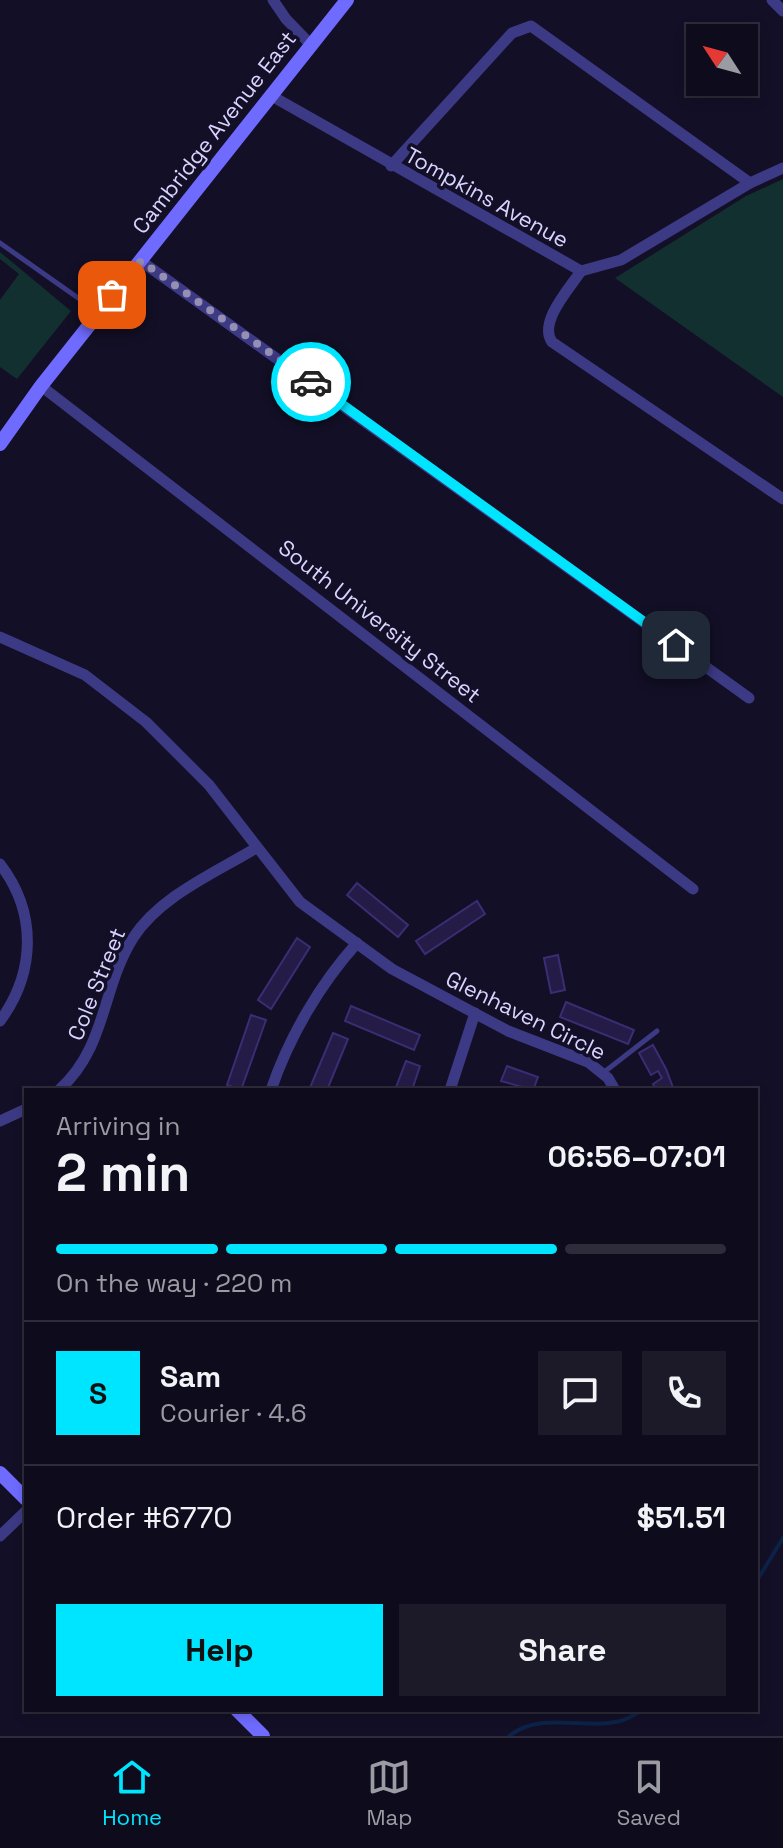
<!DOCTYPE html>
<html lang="en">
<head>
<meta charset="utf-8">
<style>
	:root { --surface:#0e0b1c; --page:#1c1929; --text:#f1f3f6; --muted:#9b9ba3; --line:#2e2b3b; --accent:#00e5ff }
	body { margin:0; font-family:"Space Grotesk",sans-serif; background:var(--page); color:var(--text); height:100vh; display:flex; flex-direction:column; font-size:30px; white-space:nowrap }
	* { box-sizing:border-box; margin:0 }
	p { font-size:26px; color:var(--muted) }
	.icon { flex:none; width:44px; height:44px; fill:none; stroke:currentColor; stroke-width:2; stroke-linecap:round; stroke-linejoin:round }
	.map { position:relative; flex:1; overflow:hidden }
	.sheet { position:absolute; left:24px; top:1088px; width:734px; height:624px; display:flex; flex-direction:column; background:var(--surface); border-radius:0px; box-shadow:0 4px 12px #0003,0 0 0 2px var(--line) }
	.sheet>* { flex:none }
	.needle { width:52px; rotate:306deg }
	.fabs { position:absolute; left:686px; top:24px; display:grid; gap:16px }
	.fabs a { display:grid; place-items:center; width:72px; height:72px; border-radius:0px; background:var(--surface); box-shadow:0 4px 12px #0003,0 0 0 2px var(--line); font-size:40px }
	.pin { position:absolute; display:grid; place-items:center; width:68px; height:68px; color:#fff; margin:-34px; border-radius:16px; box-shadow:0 4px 12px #0006 }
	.courier { position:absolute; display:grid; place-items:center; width:80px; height:80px; margin:-40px; border:6px solid #00e5ff; border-radius:50%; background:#fff; color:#222; box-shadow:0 2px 10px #0007 }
	.overview em { font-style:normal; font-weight:700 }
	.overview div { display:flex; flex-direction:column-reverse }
	.overview { display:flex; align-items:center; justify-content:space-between; height:136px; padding:0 32px }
	h1 { font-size:52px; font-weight:700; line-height:60px }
	.bar { display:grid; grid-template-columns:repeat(4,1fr); gap:12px 8px; align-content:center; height:96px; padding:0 32px }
	.bar i { height:10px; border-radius:6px; background:var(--line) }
	.bar .on { background:var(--accent) }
	.bar p { grid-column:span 4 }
	.line { display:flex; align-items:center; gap:20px; padding:0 32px; border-top:2px solid var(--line) }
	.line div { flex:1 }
	.round { display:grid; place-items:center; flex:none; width:84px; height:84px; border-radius:0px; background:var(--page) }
	.primary-button { display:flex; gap:16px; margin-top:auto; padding:16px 32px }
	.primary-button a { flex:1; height:92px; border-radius:0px; background:var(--accent); color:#111; font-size:32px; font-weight:700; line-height:92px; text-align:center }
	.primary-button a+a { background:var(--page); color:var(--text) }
	.tabs { display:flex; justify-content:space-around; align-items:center; height:112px; border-top:2px solid var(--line); background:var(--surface); font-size:22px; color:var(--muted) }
	.tabs a { display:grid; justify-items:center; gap:4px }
	.tabs .on { color:var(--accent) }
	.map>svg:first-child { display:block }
</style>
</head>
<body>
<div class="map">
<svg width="783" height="1736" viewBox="0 0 783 1736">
	<rect width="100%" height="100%" fill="#130f26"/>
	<g fill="#12302f">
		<path d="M783 179V397L615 278 746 196Z"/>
		<path d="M0 252 71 311 17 379 0 367V300L19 274 0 259Z"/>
	</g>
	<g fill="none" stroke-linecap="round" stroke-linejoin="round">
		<g stroke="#0c2248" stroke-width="4">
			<path d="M756 1582 783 1538"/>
			<path d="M509 1736C541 1711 584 1730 620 1721 628 1719 636 1714 643 1710"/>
		</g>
	</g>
	<g fill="#241b47" stroke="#3b2d73" stroke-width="2">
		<path d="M357 883 408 925 398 937 347 895Z"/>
		<path d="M477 901 485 914 425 954 416 941Z"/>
		<path d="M297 938 310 947 271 1009 258 1000Z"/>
		<path d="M558 955 565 990 551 993 544 958Z"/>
		<path d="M566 1002 634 1030 628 1044 560 1017Z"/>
		<path d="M351 1006 420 1035 414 1050 345 1021Z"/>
		<path d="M251 1015 266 1020 241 1090 227 1085Z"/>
		<path d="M333 1033 348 1039 327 1090H309Z"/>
		<path d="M653 1045 666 1069 674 1090H656L653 1084 662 1078 658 1071 651 1075 639 1053Z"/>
		<path d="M406 1061 420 1066 412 1090H395Z"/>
		<path d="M507 1066 538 1077 533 1090 501 1081Z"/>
	</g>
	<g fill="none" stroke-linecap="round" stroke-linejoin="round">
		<g stroke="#3d3a85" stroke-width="5">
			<path d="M0 243 98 312"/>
			<path d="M603 1073 657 1031"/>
		</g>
		<g stroke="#3d3a85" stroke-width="11">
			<path d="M273 0 286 19 311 45"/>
			<path d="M772 0 783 11"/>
			<path d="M270 95 581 271"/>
			<path d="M391 166 512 33 531 26 750 183"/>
			<path d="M141 261 749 698"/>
			<path d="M581 271C570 288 538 322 552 342L783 499"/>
			<path d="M581 271 621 260 750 183 783 168"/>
			<path d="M41 386 693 889"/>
			<path d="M0 637 85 675 146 722 209 785 300 902 392 969 508 1031 588 1062 608 1078 615 1090"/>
			<path d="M0 864C37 912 36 972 0 1021"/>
			<path d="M59 1090C107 1047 101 989 133 938 160 896 215 873 256 848"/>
			<path d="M271 1090C289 1037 320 984 357 943"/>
			<path d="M450 1090 475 1013"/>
			<path d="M0 1121 26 1109"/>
			<path d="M0 1536 26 1511"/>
		</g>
		<g stroke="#6f6bff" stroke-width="14">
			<path d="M0 444 41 386 347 0"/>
			<path d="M0 1473 26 1499"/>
			<path d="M237 1710 263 1736"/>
		</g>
	</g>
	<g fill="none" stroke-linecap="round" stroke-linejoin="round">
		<path stroke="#948fb3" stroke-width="8" stroke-dasharray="0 14.4" d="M112 295 141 261 311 382"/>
		<path stroke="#00e5ff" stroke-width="10" d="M311 382 676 645"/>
	</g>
	<g text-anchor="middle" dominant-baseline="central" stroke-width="7" stroke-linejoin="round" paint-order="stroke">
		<g font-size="22" fill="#d9d4ff" stroke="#130f26">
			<text transform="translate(214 132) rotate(-52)">Cambridge Avenue East</text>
			<text transform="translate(487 197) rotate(29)">Tompkins Avenue</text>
			<text transform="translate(380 621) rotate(38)">South University Street</text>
			<text transform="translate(96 984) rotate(-68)">Cole Street</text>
			<text transform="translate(526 1015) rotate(26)">Glenhaven Circle</text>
		</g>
	</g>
</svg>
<div class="fabs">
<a><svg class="needle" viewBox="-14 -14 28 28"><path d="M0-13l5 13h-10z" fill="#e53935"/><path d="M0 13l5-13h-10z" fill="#9b9ba3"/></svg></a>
</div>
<div class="pin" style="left:112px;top:295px;background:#ea580c"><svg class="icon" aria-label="bag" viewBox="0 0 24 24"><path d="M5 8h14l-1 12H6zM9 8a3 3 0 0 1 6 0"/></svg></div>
<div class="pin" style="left:676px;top:645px;background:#1f2937"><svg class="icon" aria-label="home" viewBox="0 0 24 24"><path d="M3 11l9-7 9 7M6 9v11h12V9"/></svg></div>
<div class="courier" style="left:311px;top:382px"><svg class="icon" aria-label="car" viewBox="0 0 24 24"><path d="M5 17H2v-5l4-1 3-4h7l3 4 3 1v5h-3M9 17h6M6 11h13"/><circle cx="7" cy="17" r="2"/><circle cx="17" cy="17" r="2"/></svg></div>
<section class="sheet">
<div class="overview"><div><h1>2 min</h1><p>Arriving in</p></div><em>06:56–07:01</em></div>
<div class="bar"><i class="on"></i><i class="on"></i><i class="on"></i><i></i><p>On the way · 220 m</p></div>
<div class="line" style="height:144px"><b class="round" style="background:var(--accent);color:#111">S</b><div><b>Sam</b><p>Courier · 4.6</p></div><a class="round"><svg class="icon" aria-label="chat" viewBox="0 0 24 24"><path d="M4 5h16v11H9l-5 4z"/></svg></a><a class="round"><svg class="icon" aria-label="phone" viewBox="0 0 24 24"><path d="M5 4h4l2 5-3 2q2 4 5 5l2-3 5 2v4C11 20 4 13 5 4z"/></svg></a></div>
<div class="line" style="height:104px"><div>Order #6770</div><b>$51.51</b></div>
<div class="primary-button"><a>Help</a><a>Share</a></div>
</section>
</div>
<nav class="tabs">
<a class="on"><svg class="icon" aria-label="home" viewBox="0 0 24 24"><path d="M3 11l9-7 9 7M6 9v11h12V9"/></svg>Home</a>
<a><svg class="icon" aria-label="map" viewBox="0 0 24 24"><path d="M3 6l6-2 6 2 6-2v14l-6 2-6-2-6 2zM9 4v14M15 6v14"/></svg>Map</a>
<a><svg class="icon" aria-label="saved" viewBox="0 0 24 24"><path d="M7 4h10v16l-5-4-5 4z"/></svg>Saved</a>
</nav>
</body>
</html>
